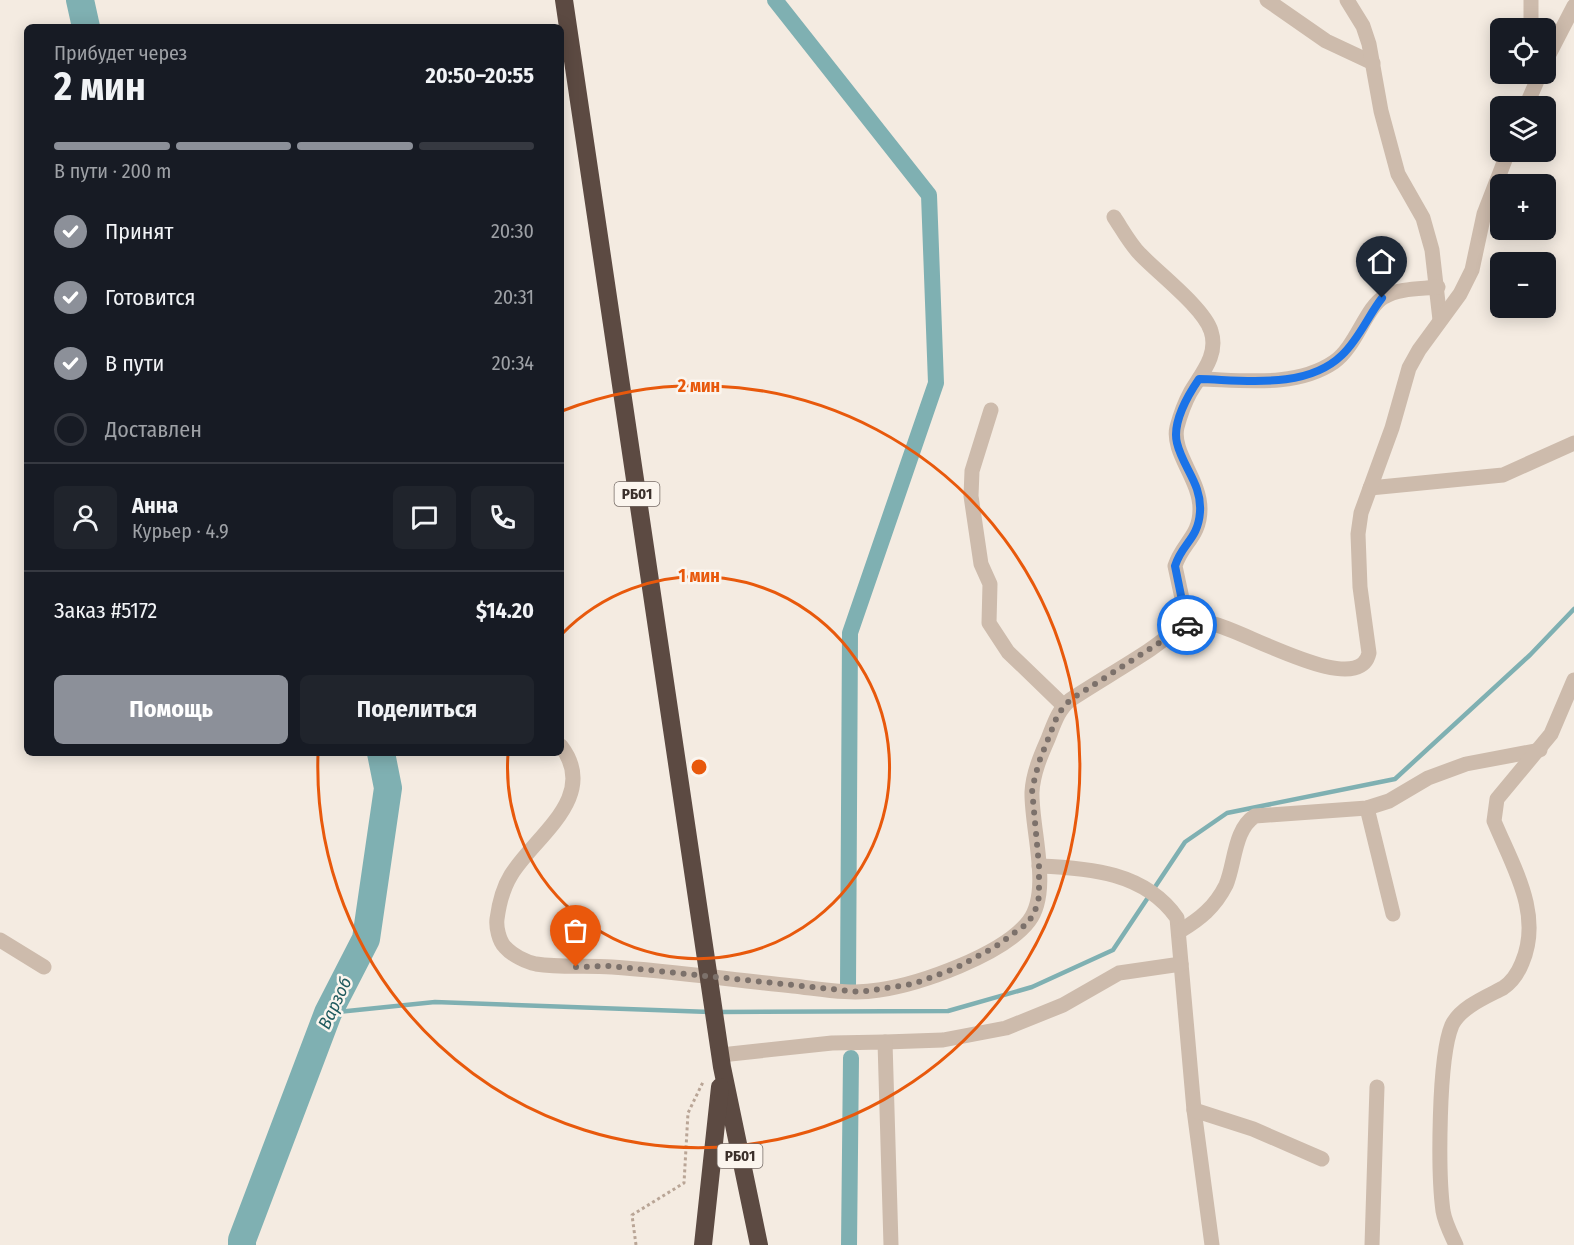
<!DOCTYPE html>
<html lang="ru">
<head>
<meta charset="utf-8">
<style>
	:root { --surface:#171b24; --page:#20242c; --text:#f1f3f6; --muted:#9ea1a6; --line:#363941; --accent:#8c9099 }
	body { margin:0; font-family:"Fira Sans Condensed",sans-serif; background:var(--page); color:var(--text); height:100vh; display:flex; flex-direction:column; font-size:22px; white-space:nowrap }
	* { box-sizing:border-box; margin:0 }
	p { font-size:20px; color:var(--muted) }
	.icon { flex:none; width:33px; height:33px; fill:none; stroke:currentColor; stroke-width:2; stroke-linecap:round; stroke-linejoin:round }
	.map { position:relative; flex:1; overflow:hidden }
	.sheet { position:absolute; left:24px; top:24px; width:540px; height:732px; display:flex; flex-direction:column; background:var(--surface); border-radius:9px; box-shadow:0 3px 15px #0003 }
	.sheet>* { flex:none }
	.buttons { position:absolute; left:1490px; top:18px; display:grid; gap:12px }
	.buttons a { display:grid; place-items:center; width:66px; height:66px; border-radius:9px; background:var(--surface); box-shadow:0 3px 15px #0003; font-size:30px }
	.pin { position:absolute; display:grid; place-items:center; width:51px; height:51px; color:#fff; margin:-62px -26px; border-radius:50% 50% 50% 0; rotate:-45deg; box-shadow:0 0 6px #0007 }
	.pin .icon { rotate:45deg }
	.courier { position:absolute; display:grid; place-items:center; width:60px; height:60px; margin:-30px; border:4px solid #1a73e8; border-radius:50%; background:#fff; color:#222; box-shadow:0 2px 8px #0007 }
	.headline em { font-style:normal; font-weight:700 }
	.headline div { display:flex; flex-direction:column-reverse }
	.headline { display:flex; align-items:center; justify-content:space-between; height:102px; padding:0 30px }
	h1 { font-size:39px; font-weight:700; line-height:45px }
	.bar { display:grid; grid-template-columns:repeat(4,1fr); gap:9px 6px; align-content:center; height:72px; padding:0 30px }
	.bar i { height:8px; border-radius:4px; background:var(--line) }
	.bar .active { background:var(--accent) }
	.bar p { grid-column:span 4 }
	.line { display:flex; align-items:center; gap:15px; padding:0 30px; border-top:2px solid var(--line) }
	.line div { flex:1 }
	.round { display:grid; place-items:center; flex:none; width:63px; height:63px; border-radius:9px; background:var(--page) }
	ol { padding:0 30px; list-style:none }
	li { display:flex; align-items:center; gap:18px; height:66px }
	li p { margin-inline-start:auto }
	li .icon { padding:6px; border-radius:50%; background:var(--accent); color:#fff; stroke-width:4 }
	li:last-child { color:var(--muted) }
	li i { width:33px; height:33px; border:3px solid var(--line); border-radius:50% }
	.primary-button { display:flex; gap:12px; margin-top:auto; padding:12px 30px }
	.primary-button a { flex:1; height:69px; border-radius:9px; background:var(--accent); color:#fff; font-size:24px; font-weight:700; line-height:69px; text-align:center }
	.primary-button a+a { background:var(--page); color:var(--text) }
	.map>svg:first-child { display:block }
</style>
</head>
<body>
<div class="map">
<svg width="1574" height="1245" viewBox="0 0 1574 1245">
	<rect width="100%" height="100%" fill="#f4ebe1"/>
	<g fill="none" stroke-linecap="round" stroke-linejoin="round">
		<g stroke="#7fb0b2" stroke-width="4.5">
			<path d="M718 1012 948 1011 1032 987 1113 950 1185 842 1227 813 1395 779 1530 655 1574 609"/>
			<path d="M328 1013 435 1002 710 1012"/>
		</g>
		<g stroke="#7fb0b2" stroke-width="16">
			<path d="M775 0 929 195 936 383 850 633 848 988"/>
			<path d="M849 1245 851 1058"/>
		</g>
		<g stroke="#7fb0b2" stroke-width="28">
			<path d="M80 0 86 27"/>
			<path d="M242 1245V1240L328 1013 366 939 388 788 381 753"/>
		</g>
		<path stroke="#b9a596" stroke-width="3" stroke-dasharray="3 3" stroke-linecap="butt" d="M636 1245 632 1215 684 1183 688 1113 703 1082"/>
		<g stroke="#cdbbac" stroke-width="15">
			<path d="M1267 0 1326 41 1373 63"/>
			<path d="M1347 0 1363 26 1369 44 1381 111 1398 174 1423 218 1432 250 1440 320"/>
			<path d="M1531 0V28"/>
			<path d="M1545 62 1574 6"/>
			<path d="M1526 106 1540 74"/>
			<path d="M1114 217C1122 229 1130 244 1140 254 1158 273 1204 308 1211 331 1219 355 1201 374 1190 393 1184 404 1180 416 1177 427 1171 452 1200 479 1200 509 1200 537 1182 543 1175 566L1188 626"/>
			<path d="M1199 379C1243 380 1296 388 1334 362 1356 347 1366 307 1384 297 1399 288 1421 289 1438 287"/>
			<path d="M991 410 972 471 971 496 981 564 990 584 989 623 1008 652 1063 705"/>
			<path d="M1370 488 1503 475 1574 443"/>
			<path d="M561 746C600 797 534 837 511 875 503 888 499 904 497 919 496 927 499 941 505 947 512 955 526 962 536 964 561 968 586 965 612 967 672 971 733 980 793 986 821 989 851 995 879 990 920 984 1003 955 1029 921 1052 890 1031 829 1032 792 1033 773 1041 755 1048 739 1054 724 1058 710 1070 700 1096 683 1122 668 1148 651 1160 643 1172 632 1186 626 1194 623 1204 623 1213 624 1242 629 1359 700 1369 653L1360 587 1358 534 1361 513 1392 428 1409 368 1419 350 1460 294 1472 270 1484 214 1508 152"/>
			<path d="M1367 808 1393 914"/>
			<path d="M1039 866C1089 868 1145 872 1177 918L1194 1110 1212 1245"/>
			<path d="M1180 931C1200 919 1215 907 1226 885 1235 864 1234 829 1255 816L1367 808 1389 801 1428 778 1466 764 1540 750"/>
			<path d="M0 940 44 967"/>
			<path d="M885 1042 943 1040 1006 1028 1063 1005 1119 973 1181 964"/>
			<path d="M721 1055 832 1043 885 1042 891 1245"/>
			<path d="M1194 1110 1253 1129 1322 1159"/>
			<path d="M1372 1245 1377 1087"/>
			<path d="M1456 1245C1451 1234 1445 1223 1443 1211 1438 1174 1438 1058 1452 1025 1461 1007 1486 997 1503 988 1512 982 1518 973 1522 963 1543 914 1513 867 1494 821L1497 799 1551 734 1574 680"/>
		</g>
		<g stroke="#5c4a42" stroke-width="18">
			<path d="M564 0 722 1067 759 1245"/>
			<path d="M703 1245 720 1087"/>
		</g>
	</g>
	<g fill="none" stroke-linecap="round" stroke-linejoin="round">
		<path stroke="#7c716b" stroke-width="6" stroke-dasharray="0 10.8" d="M576 967 610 966 860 992 913 984 954 969 995 947 1028 923 1035 911 1039 897V866L1032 789 1039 762 1058 714 1070 700 1187 625"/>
		<path stroke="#1a73e8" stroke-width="8" d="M1187 625 1175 566C1182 543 1198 540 1200 512 1202 484 1183 468 1177 443 1172 423 1188 395 1199 379 1244 380 1306 390 1342 355 1359 339 1368 316 1382 298"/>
	</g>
	<g fill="none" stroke="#e8590c" stroke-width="3">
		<path d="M562 634A191 191 0 1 1 508 754"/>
		<path d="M562 411A381 381 0 1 1 318 754"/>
	</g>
	<g text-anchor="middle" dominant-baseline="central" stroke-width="5" stroke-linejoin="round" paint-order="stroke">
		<g fill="#fbf5ee" stroke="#756b66" stroke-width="1.5">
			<rect x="614.5" y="482" width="45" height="24" rx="4.5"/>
			<rect x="717.5" y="1144" width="45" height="24" rx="4.5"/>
		</g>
		<g font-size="15" font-weight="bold" fill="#3b302b">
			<text x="637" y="494">РБ01</text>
			<text x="740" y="1156">РБ01</text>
		</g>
		<g font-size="18" font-style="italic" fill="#1f5a5e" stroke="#fbf5ee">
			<text transform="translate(335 1003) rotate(-65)">Варзоб</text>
		</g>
	</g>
	<circle cx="699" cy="767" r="9" fill="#e8590c" stroke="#fbf5ee" stroke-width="3"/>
	<g font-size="18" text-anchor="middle" font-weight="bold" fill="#e8590c" stroke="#fbf5ee" stroke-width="5" stroke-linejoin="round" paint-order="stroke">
		<text x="699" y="392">2 мин</text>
		<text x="699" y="582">1 мин</text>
	</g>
</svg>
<div class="buttons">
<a><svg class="icon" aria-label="locate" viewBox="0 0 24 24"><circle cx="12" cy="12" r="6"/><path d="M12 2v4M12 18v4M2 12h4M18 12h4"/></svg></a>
<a><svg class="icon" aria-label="layers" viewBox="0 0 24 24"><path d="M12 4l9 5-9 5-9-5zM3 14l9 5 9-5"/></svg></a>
<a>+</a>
<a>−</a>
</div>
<div class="pin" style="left:576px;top:967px;background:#ea580c"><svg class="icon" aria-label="bag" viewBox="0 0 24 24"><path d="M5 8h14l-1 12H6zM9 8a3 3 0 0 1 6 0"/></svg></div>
<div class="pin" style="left:1382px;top:298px;background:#1f2937"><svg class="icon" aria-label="home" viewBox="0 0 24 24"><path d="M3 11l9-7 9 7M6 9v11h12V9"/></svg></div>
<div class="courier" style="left:1187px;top:625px"><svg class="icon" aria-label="car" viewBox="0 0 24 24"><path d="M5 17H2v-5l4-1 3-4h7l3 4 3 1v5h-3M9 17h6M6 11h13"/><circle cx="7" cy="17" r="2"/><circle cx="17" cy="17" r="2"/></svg></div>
<section class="sheet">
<div class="headline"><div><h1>2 мин</h1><p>Прибудет через</p></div><em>20:50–20:55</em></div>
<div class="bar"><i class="active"></i><i class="active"></i><i class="active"></i><i></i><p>В пути · 200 m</p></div>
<ol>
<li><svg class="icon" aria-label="check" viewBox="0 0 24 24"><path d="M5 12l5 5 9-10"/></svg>Принят<p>20:30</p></li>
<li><svg class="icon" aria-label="check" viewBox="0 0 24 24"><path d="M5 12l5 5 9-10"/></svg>Готовится<p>20:31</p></li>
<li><svg class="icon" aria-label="check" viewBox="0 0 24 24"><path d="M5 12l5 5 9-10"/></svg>В пути<p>20:34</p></li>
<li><i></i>Доставлен</li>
</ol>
<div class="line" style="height:108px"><a class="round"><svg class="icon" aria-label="person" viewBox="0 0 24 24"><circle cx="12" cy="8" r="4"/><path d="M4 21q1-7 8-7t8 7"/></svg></a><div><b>Анна</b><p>Курьер · 4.9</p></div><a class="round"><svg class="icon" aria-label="chat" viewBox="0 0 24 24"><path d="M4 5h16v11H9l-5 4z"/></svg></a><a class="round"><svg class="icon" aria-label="phone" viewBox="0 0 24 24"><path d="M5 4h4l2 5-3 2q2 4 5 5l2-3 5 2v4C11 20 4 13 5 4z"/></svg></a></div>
<div class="line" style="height:78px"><div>Заказ #5172</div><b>$14.20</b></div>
<div class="primary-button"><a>Помощь</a><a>Поделиться</a></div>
</section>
</div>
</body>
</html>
